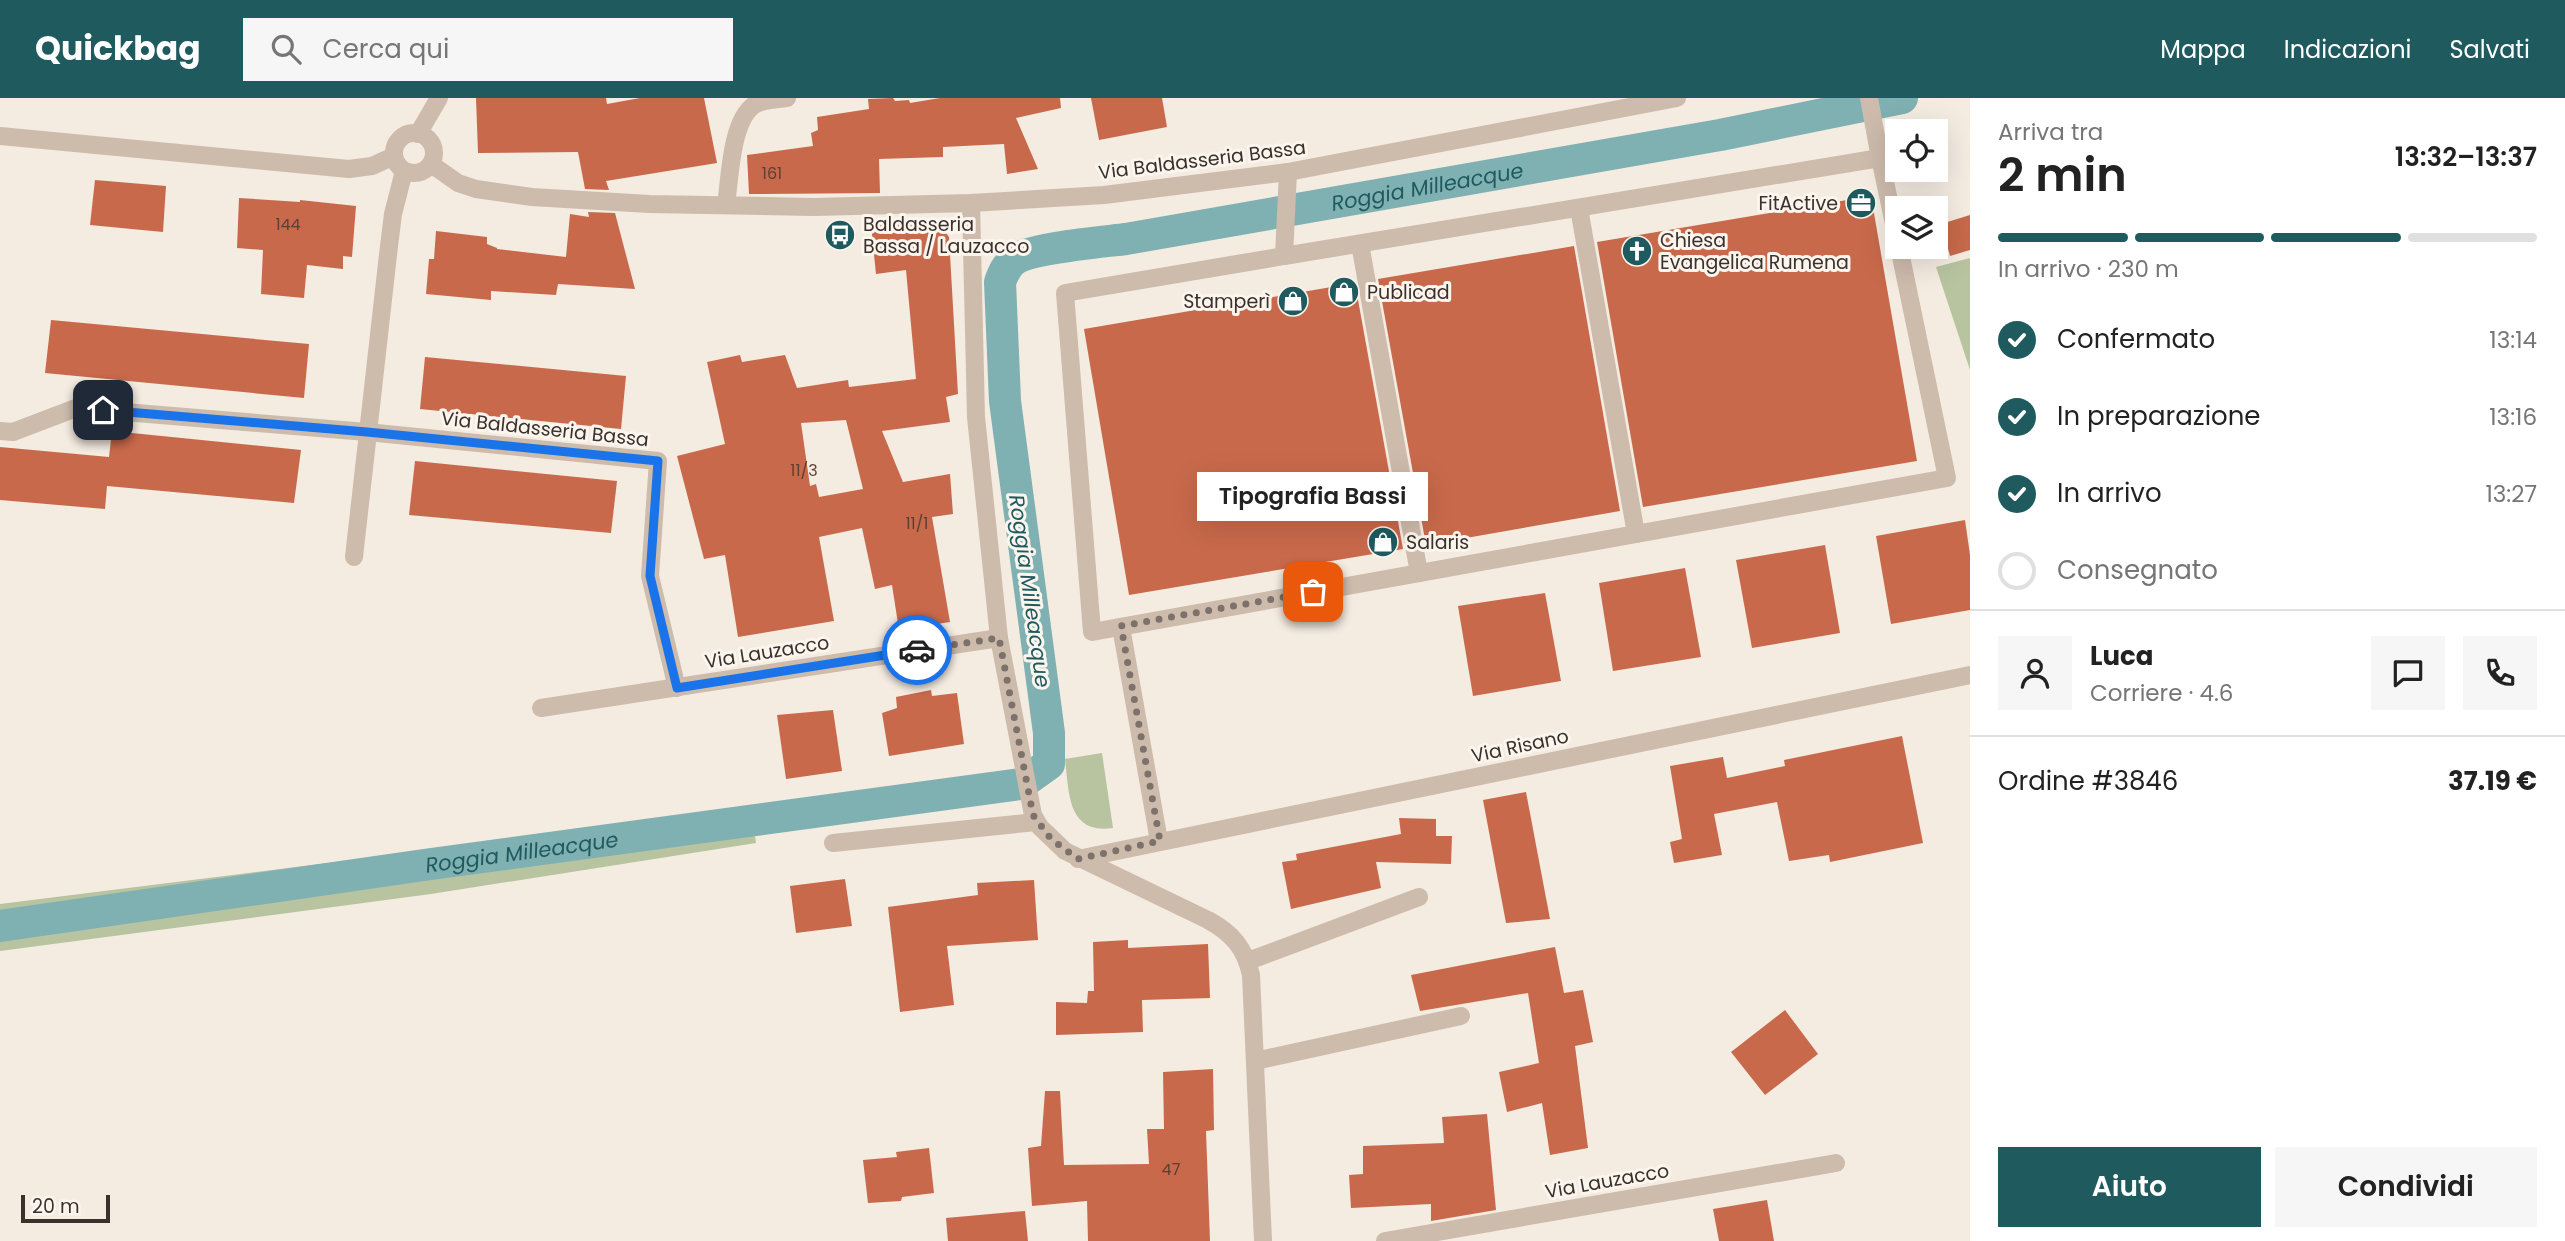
<!DOCTYPE html>
<html lang="it">
<head>
<meta charset="utf-8">
<style>
	:root { --surface:#fff; --page:#f6f6f6; --text:#222; --muted:#767676; --line:#e0e0e0; --accent:#1f5a5e }
	body { margin:0; font-family:Poppins,sans-serif; background:var(--page); color:var(--text); height:100vh; display:flex; flex-direction:column; font-size:26px; white-space:nowrap }
	* { box-sizing:border-box; margin:0 }
	p { font-size:23px; color:var(--muted) }
	.icon { flex:none; width:38px; height:38px; fill:none; stroke:currentColor; stroke-width:2; stroke-linecap:round; stroke-linejoin:round }
	.map { position:relative; flex:1; overflow:hidden }
	.sheet { display:flex; flex-direction:column; background:var(--surface); width:595px }
	.sheet>* { flex:none }
	.controls { position:absolute; left:1885px; top:21px; display:grid; gap:14px }
	.controls a { display:grid; place-items:center; width:63px; height:63px; border-radius:0px; background:var(--surface); box-shadow:0 7px 28px #0002; font-size:35px }
	.scale { position:absolute; left:21px; bottom:18px; width:89px; box-sizing:border-box; padding-left:7px; border:4px solid #3b302b; border-top:0; font-size:19px; line-height:24px; white-space:nowrap; color:#3b302b; -webkit-text-stroke:5px #fbf5ee; paint-order:stroke }
	.pin { position:absolute; display:grid; place-items:center; width:60px; height:60px; color:#fff; margin:-30px; border-radius:14px; box-shadow:0 4px 10px #0006 }
	.courier { position:absolute; display:grid; place-items:center; width:70px; height:70px; margin:-35px; border:5px solid #1a73e8; border-radius:50%; background:#fff; color:#222; box-shadow:0 2px 9px #0007 }
	.bubble { position:absolute; height:49px; border-radius:0px; background:var(--surface); box-shadow:0 7px 28px #0002; font-size:23px; font-weight:600; line-height:49px; text-align:center }
	.head em { font-style:normal; font-weight:600 }
	.head div { display:flex; flex-direction:column-reverse }
	.head { display:flex; align-items:center; justify-content:space-between; height:119px; padding:0 28px }
	h1 { font-size:46px; font-weight:600; line-height:52px }
	.bar { display:grid; grid-template-columns:repeat(4,1fr); gap:10px 7px; align-content:center; height:84px; padding:0 28px }
	.bar i { height:9px; border-radius:5px; background:var(--line) }
	.bar .on { background:var(--accent) }
	.bar p { grid-column:span 4 }
	.line { display:flex; align-items:center; gap:18px; padding:0 28px; border-top:2px solid var(--line) }
	.line div { flex:1 }
	.round { display:grid; place-items:center; flex:none; width:74px; height:74px; border-radius:0px; background:var(--page) }
	ol { padding:0 28px; list-style:none }
	li { display:flex; align-items:center; gap:21px; height:77px }
	li p { margin-inline-start:auto }
	li .icon { padding:7px; border-radius:50%; background:var(--accent); color:#fff; stroke-width:4 }
	li:last-child { color:var(--muted) }
	li i { width:38px; height:38px; border:4px solid var(--line); border-radius:50% }
	.primary-button { display:flex; gap:14px; margin-top:auto; padding:14px 28px }
	.primary-button a { flex:1; height:80px; border-radius:0px; background:var(--accent); color:#fff; font-size:28px; font-weight:600; line-height:80px; text-align:center }
	.primary-button a+a { background:var(--page); color:var(--text) }
	header { display:flex; align-items:center; gap:42px; box-sizing:border-box; height:98px; padding:0 35px; background:var(--accent); color:#fff }
	header strong { font-size:33px }
	nav { display:flex; gap:38px; margin-inline-start:auto; font-size:24px }
	.search { width:490px; height:63px; background:var(--page); display:flex; align-items:center; gap:18px; box-sizing:border-box; padding:0 24px; border-radius:0px; color:var(--muted); font-size:26px }
	main { display:flex; flex:1; min-height:0 }
	.map>svg:first-child { display:block }
</style>
</head>
<body>
<header>
<strong>Quickbag</strong>
<div class="search"><svg class="icon" aria-label="search" viewBox="0 0 24 24"><circle cx="10" cy="10" r="6"/><path d="M15 15l6 6"/></svg>Cerca qui</div>
<nav><a>Mappa</a><a>Indicazioni</a><a>Salvati</a></nav>
</header>
<main>
<div class="map">
<svg width="1970" height="1143" viewBox="0 0 1970 1143">
	<rect width="100%" height="100%" fill="#f4ebe1"/>
	<g fill="#b8c4a0">
		<path d="M1970 160V272L1936 169Z"/>
		<path d="M1102 655 1113 730C1067 737 1069 694 1065 661Z"/>
		<path d="M751 712 756 745 431 796 0 853V806Z"/>
	</g>
	<g fill="none" stroke-linecap="round" stroke-linejoin="round">
		<path stroke="#7fb0b2" stroke-width="32" id="s1" d="M0 828 431 766 1021 686 1049 666V635L1005 303 1000 184C1003 176 1006 168 1014 162 1031 150 1102 144 1126 141L1720 37 1902 0"/>
	</g>
	<g fill="#c8694b" fill-rule="evenodd">
		<path d="M476 0H606L607 6 640 0H704L717 65 606 83 609 92 585 91 578 54 478 55Z"/>
		<path d="M893 0 895 3 909 2 910 5 940 0H1060L1061 10 1016 20 1038 71 1007 76 1004 46 943 49V59L879 61 880 95 749 96 747 57 813 48 811 35 818 32 817 19 869 11 868 1Z"/>
		<path d="M1091 0H1162L1167 29 1099 42Z"/>
		<path d="M95 82 166 88 163 134 90 127Z"/>
		<path d="M1871 98 1917 363 1643 409 1597 144Z"/>
		<path d="M239 100 300 104V102L356 108 352 159 343 158V171L307 167 304 200 261 196 263 152 237 150Z"/>
		<path d="M588 114 615 115 635 191 558 186 556 197 491 193V202L426 196 429 161H434L436 133 487 139V146L497 150V151L566 159 570 116 589 119Z"/>
		<path d="M1970 117V152L1950 158 1941 126Z"/>
		<path d="M939 126 949 139 958 296 946 299 950 324 882 333 903 384 950 376 953 416 932 419 950 524 899 532 892 487 875 491 862 430 819 439 834 523 738 539 725 457 704 461 677 358 725 346 707 264 740 257 742 264 785 257 797 290 848 282 849 289 916 281 906 172 876 176 871 127ZM846 322 863 391 819 399 816 386 810 388 801 325Z"/>
		<path d="M1574 148 1620 413 1426 447 1378 181Z"/>
		<path d="M1355 185 1403 451 1129 497 1084 231Z"/>
		<path d="M51 222 309 246 304 300 45 275Z"/>
		<path d="M425 259 626 278 621 331 420 311Z"/>
		<path d="M112 333 301 352 294 405 107 388 105 411 0 402V349L109 359Z"/>
		<path d="M415 363 617 383 611 435 409 417Z"/>
		<path d="M1965 422 1970 457V512L1891 526 1876 438Z"/>
		<path d="M1825 447 1840 535 1752 550 1736 462Z"/>
		<path d="M1685 470 1701 559 1613 573 1599 485Z"/>
		<path d="M1545 495 1561 583 1473 598 1458 508Z"/>
		<path d="M931 592 932 598 957 595 964 646 889 658 882 615 897 610 896 599Z"/>
		<path d="M833 612 842 673 786 681 777 617Z"/>
		<path d="M1902 638 1923 745 1830 764 1829 757 1789 763 1777 704 1714 716 1722 757 1674 765 1670 744 1682 741 1670 668 1723 659 1727 680 1785 668 1784 662Z"/>
		<path d="M1526 694 1550 821 1506 825 1483 702Z"/>
		<path d="M1399 720 1436 721V738H1452L1451 766 1376 764 1381 790 1291 811 1282 764 1297 762 1296 756 1401 736Z"/>
		<path d="M845 781 852 828 796 835 790 788Z"/>
		<path d="M1034 782 1038 842 947 848 954 907 900 914 888 809 978 797 977 785Z"/>
		<path d="M1128 842V850L1208 846 1210 900 1142 902 1143 934 1056 937V904L1087 905 1088 893H1094L1093 844Z"/>
		<path d="M1555 849 1564 895 1583 892 1593 944 1575 948 1588 1050 1550 1057 1542 1005 1507 1014 1499 974 1539 965 1528 895 1420 913 1411 877Z"/>
		<path d="M1785 912 1818 956 1765 997 1731 954Z"/>
		<path d="M1213 971 1214 1032 1206 1033 1210 1143H1088L1087 1103 1032 1108 1028 1050 1041 1048 1045 993H1060L1064 1067 1149 1066 1147 1031H1164L1163 974Z"/>
		<path d="M1487 1016 1496 1112 1431 1123V1106L1351 1110 1349 1077 1363 1076V1048L1444 1045 1442 1019Z"/>
		<path d="M929 1050 934 1095 902 1099 901 1103 868 1105 863 1062 897 1059 896 1054Z"/>
		<path d="M1767 1102 1774 1143H1719L1713 1111Z"/>
		<path d="M1025 1113 1028 1143H948L946 1120Z"/>
	</g>
	<g fill="none" stroke-linecap="round" stroke-linejoin="round">
		<g stroke="#cdbbac" stroke-width="18">
			<circle cx="414" cy="55" r="20"/>
			<path d="M418 36 439 0"/>
			<path d="M0 38 349 71 372 68 394 58"/>
			<path d="M1880 60 1897 140"/>
			<path d="M431 66 458 85 476 91 532 99 649 106 814 109 971 105 1104 97 1288 74 1677 0"/>
			<path d="M1288 74 1284 158 1880 60 1869 0"/>
			<path d="M971 105 976 319 999 540 1033 717 1040 729 1065 753 1208 822C1232 835 1245 850 1251 877L1263 1143"/>
			<path d="M726 107C730 80 731 23 754 7 763 1 777 2 787 0"/>
			<path d="M1579 110 1636 436"/>
			<path d="M1360 146 1419 475"/>
			<path d="M1284 158 1065 195 1092 534 1947 380 1899 149"/>
			<path d="M0 333 13 334 76 310 367 334 658 363 650 478 677 590"/>
			<path d="M354 459 389 148 393 116 404 73"/>
			<path d="M1121 529 1159 743"/>
			<path d="M541 610 999 540"/>
			<path d="M833 745 1036 724"/>
			<path d="M1078 761 1970 577"/>
			<path d="M1248 863 1419 799"/>
			<path d="M1255 963 1461 918"/>
			<path d="M1385 1143 1836 1065"/>
		</g>
	</g>
	<g fill="none" stroke-linecap="round" stroke-linejoin="round">
		<path stroke="#7c716b" stroke-width="7" stroke-dasharray="0 12.6" d="M917 552 999 540 1033 717 1051 741 1078 761 1160 743 1121 528 1313 494"/>
		<path stroke="#1a73e8" stroke-width="9" d="M103 312 367 334 658 363 650 478 677 590 917 552"/>
	</g>
	<defs>
		<g id="office-disc" transform="scale(1.575)"><circle r="9.5" fill="#1f5a5e" stroke="#fbf5ee"/><path d="M-6-3h4V-5.5h4V-3h4V5H-6ZM-1-4.5V-3h2v-1.5ZM-6 0V1H6V0Z" fill="#fff"/></g>
		<g id="bus-disc" transform="scale(1.575)"><circle r="9.5" fill="#1f5a5e" stroke="#fbf5ee"/><path d="M-5-6H5V4H4V6H2V4H-2V6H-4V4H-5ZM-3.5-4V0h7V-4ZM-3.5 1.2v1.5H-2V1.2ZM2 1.2v1.5H3.5V1.2Z" fill="#fff"/></g>
		<g id="church-disc" transform="scale(1.575)"><circle r="9.5" fill="#1f5a5e" stroke="#fbf5ee"/><path d="M-1.2-6h2.4v3.5h3.3v2.4h-3.3V6h-2.4V-.1h-3.3v-2.4h3.3Z" fill="#fff"/></g>
		<g id="shop-disc" transform="scale(1.575)"><circle r="9.5" fill="#1f5a5e" stroke="#fbf5ee"/><path d="M-5-2.5h2.3a2.7 3.5 0 0 1 5.4 0H5L5.5 6h-11ZM-1.5-2.5h3a1.5 2.3 0 0 0-3 0Z" fill="#fff"/></g>
	</defs>
	<g fill-rule="evenodd">
		<use href="#office-disc" x="1861" y="105"/>
		<use href="#bus-disc" x="840" y="137"/>
		<use href="#church-disc" x="1637" y="153"/>
		<use href="#shop-disc" x="1344" y="194"/>
		<use href="#shop-disc" x="1293" y="203"/>
		<use href="#shop-disc" x="1383" y="444"/>
	</g>
	<g text-anchor="middle" dominant-baseline="central" stroke-width="6" stroke-linejoin="round" paint-order="stroke">
		<g font-size="16" fill="#5e3e33">
			<text x="772" y="75">161</text>
			<text x="288" y="126">144</text>
			<text x="804" y="372">11/3</text>
			<text x="917" y="425">11/1</text>
			<text x="1171" y="1071">47</text>
		</g>
		<g font-size="19" fill="#3b302b" stroke="#fbf5ee">
			<text transform="translate(1202 62) rotate(-7)">Via Baldasseria Bassa</text>
			<text transform="translate(545 331) rotate(6)">Via Baldasseria Bassa</text>
			<text transform="translate(767 554) rotate(-9)">Via Lauzacco</text>
			<text transform="translate(1520 648) rotate(-12)">Via Risano</text>
			<text transform="translate(1607 1083) rotate(-10)">Via Lauzacco</text>
		</g>
		<g font-size="19" fill="#3b302b" stroke="#fbf5ee" text-anchor="start">
			<text x="1838" y="105" text-anchor="end">FitActive</text>
			<text x="863" y="126">Baldasseria<tspan x="863" dy="22">Bassa / Lauzacco</tspan></text>
			<text x="1660" y="142">Chiesa<tspan x="1660" dy="22">Evangelica Rumena</tspan></text>
			<text x="1367" y="194">Publicad</text>
			<text x="1270" y="203" text-anchor="end">Stamperì</text>
			<text x="1406" y="444">Salaris</text>
		</g>
		<g font-size="21" font-style="italic" fill="#1f5a5e" stroke="#fbf5ee">
			<text stroke="none"><textPath href="#s1" startOffset="1997">Roggia Milleacque</textPath></text>
			<text transform="translate(1030 493) rotate(82)">Roggia Milleacque</text>
			<text stroke="none"><textPath href="#s1" startOffset="527">Roggia Milleacque</textPath></text>
		</g>
	</g>
</svg>
<div class="controls">
<a><svg class="icon" aria-label="locate" viewBox="0 0 24 24"><circle cx="12" cy="12" r="6"/><path d="M12 2v4M12 18v4M2 12h4M18 12h4"/></svg></a>
<a><svg class="icon" aria-label="layers" viewBox="0 0 24 24"><path d="M12 4l9 5-9 5-9-5zM3 14l9 5 9-5"/></svg></a>
</div>
<div class="scale">20 m</div>
<div class="pin" style="left:1313px;top:494px;background:#ea580c"><svg class="icon" aria-label="bag" viewBox="0 0 24 24"><path d="M5 8h14l-1 12H6zM9 8a3 3 0 0 1 6 0"/></svg></div>
<div class="pin" style="left:103px;top:312px;background:#1f2937"><svg class="icon" aria-label="home" viewBox="0 0 24 24"><path d="M3 11l9-7 9 7M6 9v11h12V9"/></svg></div>
<div class="courier" style="left:917px;top:552px"><svg class="icon" aria-label="car" viewBox="0 0 24 24"><path d="M5 17H2v-5l4-1 3-4h7l3 4 3 1v5h-3M9 17h6M6 11h13"/><circle cx="7" cy="17" r="2"/><circle cx="17" cy="17" r="2"/></svg></div>
<div class="bubble" style="left:1197px;top:374px;width:231px">Tipografia Bassi</div>
</div>
<section class="sheet">
<div class="head"><div><h1>2 min</h1><p>Arriva tra</p></div><em>13:32–13:37</em></div>
<div class="bar"><i class="on"></i><i class="on"></i><i class="on"></i><i></i><p>In arrivo · 230 m</p></div>
<ol>
<li><svg class="icon" aria-label="check" viewBox="0 0 24 24"><path d="M5 12l5 5 9-10"/></svg>Confermato<p>13:14</p></li>
<li><svg class="icon" aria-label="check" viewBox="0 0 24 24"><path d="M5 12l5 5 9-10"/></svg>In preparazione<p>13:16</p></li>
<li><svg class="icon" aria-label="check" viewBox="0 0 24 24"><path d="M5 12l5 5 9-10"/></svg>In arrivo<p>13:27</p></li>
<li><i></i>Consegnato</li>
</ol>
<div class="line" style="height:126px"><a class="round"><svg class="icon" aria-label="person" viewBox="0 0 24 24"><circle cx="12" cy="8" r="4"/><path d="M4 21q1-7 8-7t8 7"/></svg></a><div><b>Luca</b><p>Corriere · 4.6</p></div><a class="round"><svg class="icon" aria-label="chat" viewBox="0 0 24 24"><path d="M4 5h16v11H9l-5 4z"/></svg></a><a class="round"><svg class="icon" aria-label="phone" viewBox="0 0 24 24"><path d="M5 4h4l2 5-3 2q2 4 5 5l2-3 5 2v4C11 20 4 13 5 4z"/></svg></a></div>
<div class="line" style="height:91px"><div>Ordine #3846</div><b>37.19 €</b></div>
<div class="primary-button"><a>Aiuto</a><a>Condividi</a></div>
</section>
</main>
</body>
</html>
